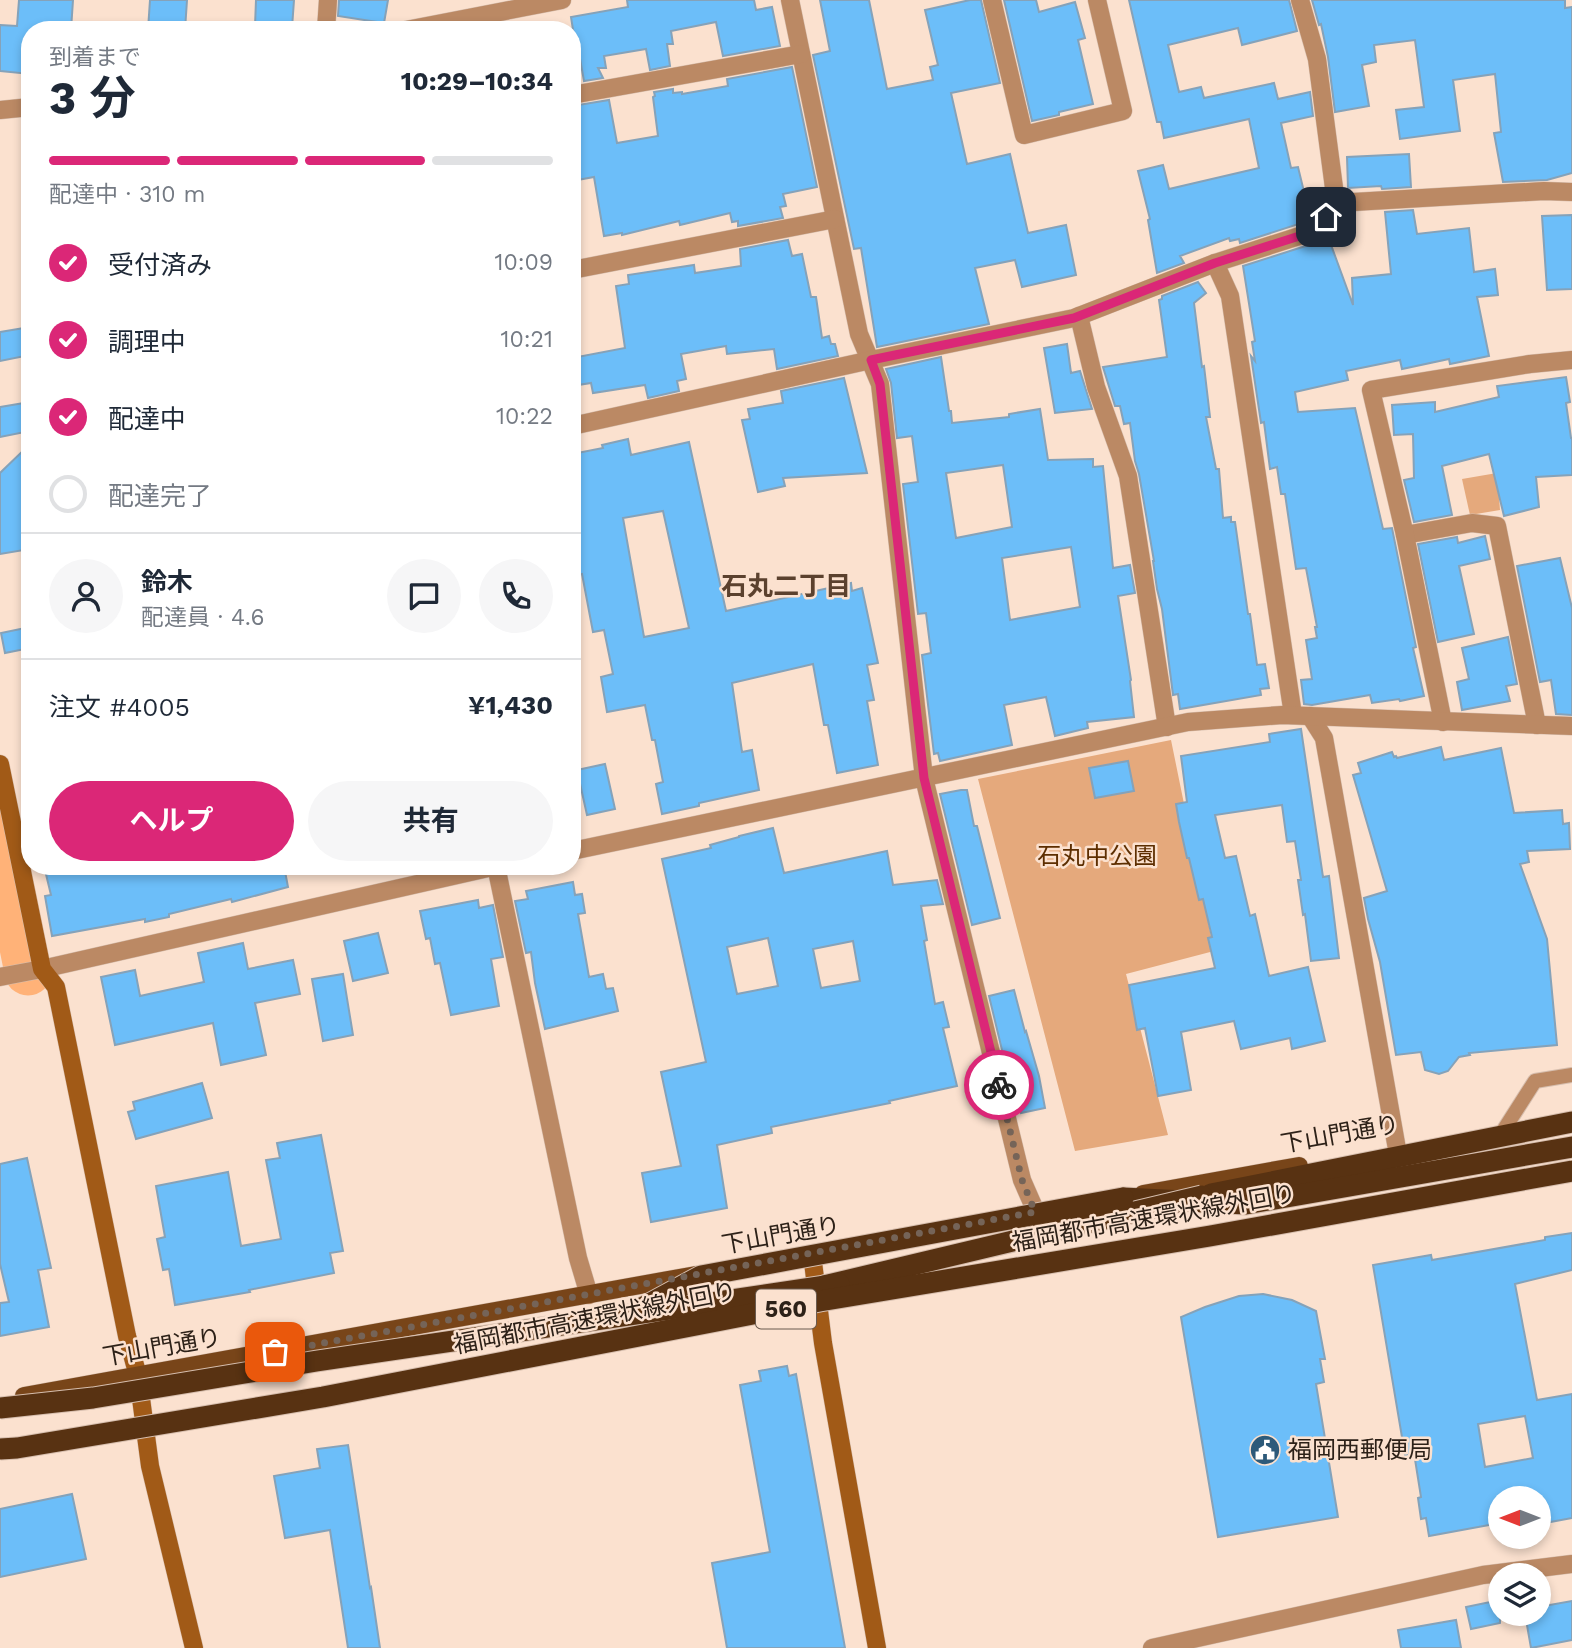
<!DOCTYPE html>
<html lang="ja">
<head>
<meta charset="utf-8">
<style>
	:root { --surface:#fff; --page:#f6f6f7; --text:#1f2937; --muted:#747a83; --line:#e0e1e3; --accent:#db2777 }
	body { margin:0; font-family:"Work Sans","Noto Sans JP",sans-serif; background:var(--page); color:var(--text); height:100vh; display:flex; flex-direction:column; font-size:26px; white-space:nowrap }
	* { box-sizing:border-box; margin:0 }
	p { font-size:23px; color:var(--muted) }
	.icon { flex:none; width:38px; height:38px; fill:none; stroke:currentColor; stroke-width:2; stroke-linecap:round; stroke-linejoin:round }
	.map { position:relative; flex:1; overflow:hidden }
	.side { position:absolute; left:21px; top:21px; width:560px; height:854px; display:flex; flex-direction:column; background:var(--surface); border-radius:28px; box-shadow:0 4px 10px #0003 }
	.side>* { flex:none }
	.needle { width:46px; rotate:270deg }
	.tools { position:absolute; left:1488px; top:1486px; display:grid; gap:14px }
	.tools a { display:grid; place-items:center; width:63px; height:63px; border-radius:50%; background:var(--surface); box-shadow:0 4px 10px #0003; font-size:35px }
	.pin { position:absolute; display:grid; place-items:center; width:60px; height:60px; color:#fff; margin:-30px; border-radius:14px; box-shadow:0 4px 10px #0006 }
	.courier { position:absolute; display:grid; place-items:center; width:70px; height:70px; margin:-35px; border:5px solid #db2777; border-radius:50%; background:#fff; color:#222; box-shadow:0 2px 9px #0007 }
	.headline em { font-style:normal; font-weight:700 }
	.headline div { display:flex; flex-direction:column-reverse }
	.headline { display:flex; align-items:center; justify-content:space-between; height:119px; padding:0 28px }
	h1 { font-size:46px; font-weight:700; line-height:52px }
	.bar { display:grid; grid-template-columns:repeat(4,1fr); gap:10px 7px; align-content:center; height:84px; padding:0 28px }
	.bar i { height:9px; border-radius:5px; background:var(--line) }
	.bar .active { background:var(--accent) }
	.bar p { grid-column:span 4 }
	.line { display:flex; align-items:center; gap:18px; padding:0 28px; border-top:2px solid var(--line) }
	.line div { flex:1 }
	.round { display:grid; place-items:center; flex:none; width:74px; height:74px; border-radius:37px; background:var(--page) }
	ol { padding:0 28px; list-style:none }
	li { display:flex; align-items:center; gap:21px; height:77px }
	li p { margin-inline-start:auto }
	li .icon { padding:7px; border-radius:50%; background:var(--accent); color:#fff; stroke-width:4 }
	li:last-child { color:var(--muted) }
	li i { width:38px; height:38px; border:4px solid var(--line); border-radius:50% }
	.primary-button { display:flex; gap:14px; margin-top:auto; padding:14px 28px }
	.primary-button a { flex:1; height:80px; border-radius:42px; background:var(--accent); color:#fff; font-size:28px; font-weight:700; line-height:80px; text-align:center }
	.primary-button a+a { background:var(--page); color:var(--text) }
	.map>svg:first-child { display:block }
</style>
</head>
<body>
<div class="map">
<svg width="1572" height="1648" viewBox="0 0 1572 1648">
	<rect width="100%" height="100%" fill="#fbe1cf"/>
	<g fill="#e5a97c">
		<path d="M1497 473 1500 510 1470 515 1462 479Z"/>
		<path d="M1171 740 1214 951 1126 974 1168 1135 1075 1151 978 779Z"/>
	</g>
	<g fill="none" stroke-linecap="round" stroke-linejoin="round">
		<path stroke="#ffb278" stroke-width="47" d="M0 835 28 972"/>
	</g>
	<g fill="#6cbef9" stroke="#85a2b9" stroke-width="2" fill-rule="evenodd">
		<path d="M19 0H73L71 30H30V74L0 71V25L17 26Z"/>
		<path d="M150 0H187L185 30H148Z"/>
		<path d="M256 0H294L292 28 255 26Z"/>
		<path d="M339 0H388L384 23 338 16Z"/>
		<path d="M627 0H754L756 10 772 7 780 46 723 56 716 22 671 31 673 44H667L670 66 650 70 646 49 604 56 606 68H598L603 78 584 81 576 36H574L571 17 628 7Z"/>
		<path d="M820 0H869L887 89 933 80 930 67 938 65 925 10 970 0H981L1000 83 951 93 967 164 1010 154 1028 233 1066 225 1076 275 1022 287 1015 260 975 268 989 324 877 347 861 248 854 249 813 55 830 51Z"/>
		<path d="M1004 0H1036L1039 12 1075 2 1085 38 1078 40 1093 104 1059 112V115L1032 121Z"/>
		<path d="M1129 0H1289L1297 31 1242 45 1238 28 1168 45 1179 92 1201 87 1204 98 1274 83 1278 99 1310 92 1313 116 1281 123 1291 168 1298 167 1306 200 1314 197 1318 208 1308 221 1240 243 1239 239 1230 241 1229 238 1180 256 1184 263 1157 273 1148 220 1150 219 1138 171 1163 165 1169 189 1259 168 1249 119 1164 138 1161 122H1157Z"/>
		<path d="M1312 0H1565V8L1572 7V173L1547 180 1503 182 1494 133 1501 132 1495 74 1453 80 1460 131 1400 139 1396 110 1424 107 1415 40 1374 45 1376 62 1362 65 1369 106 1335 112 1328 57 1321 24 1319 25Z"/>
		<path d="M792 67 817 187 783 194 786 206 780 207 783 218 738 226V221L732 222 730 213 680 225 679 221 622 235V233L604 236 594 177 572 181V106L609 100 617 143 658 136 653 97 655 96 654 92 673 89V93L682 92V94L728 86 727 79Z"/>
		<path d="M1409 154 1411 187 1382 189 1381 186 1348 188 1347 157Z"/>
		<path d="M1413 210 1417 234 1469 228 1474 272 1495 269 1498 295 1477 297 1489 356 1450 364 1449 359 1402 369 1400 360 1346 371 1348 380 1295 392 1298 412 1355 408 1383 529 1392 528 1416 647 1413 648 1424 696 1400 701 1399 699 1372 703 1370 695 1312 705 1304 704 1301 680 1312 679 1306 640 1317 638 1315 627H1317L1306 568 1296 569 1285 494H1281L1277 467 1270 469 1264 422 1261 423 1251 356 1255 361 1252 342 1255 341 1243 266 1318 242 1327 234 1353 305 1352 278 1391 274 1385 212Z"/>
		<path d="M1572 215V289L1547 290 1542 216Z"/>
		<path d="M788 240 792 256 802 254 811 297H816L822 338 829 336 831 344H835L838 356 777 369 774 349 727 354 726 346 681 354 686 379 677 381 679 391 648 398 645 385 593 393 591 383 572 386V358L625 348 616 286 629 284 628 275 694 265 695 273 741 266 740 249Z"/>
		<path d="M1198 282 1206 293 1194 303 1202 367 1204 366 1210 417H1206L1216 469H1219L1223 518 1231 517V522H1235L1248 614H1250L1257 665 1265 664 1269 688 1260 689 1261 695 1180 709 1178 694 1173 695 1162 609 1157 589 1153 561H1154L1139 474 1135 461 1130 423 1124 424 1120 406H1115L1103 367 1167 357 1159 300 1162 299V296Z"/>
		<path d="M30 327V355L0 361V332Z"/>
		<path d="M1067 344 1071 373 1080 371 1092 409 1055 413 1044 348Z"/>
		<path d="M941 357 949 411H951L952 423 1009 417V414L1040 409 1048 460 1093 459V467L1103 466 1113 568 1130 565 1135 593 1118 596 1131 680 1130 681 1134 717 1087 722 1088 728 1055 736 1046 697 1004 705 1012 745 940 761 938 753 934 754 922 655 931 653 926 613 918 614 903 484 918 482 912 436 897 438 891 383 886 369ZM1003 465 1012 527 956 538 946 473ZM1071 547 1080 607 1010 620 1002 558Z"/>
		<path d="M1566 377 1570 402 1566 403 1571 438H1572V475L1536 477 1539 507 1504 516 1489 454 1442 466 1452 515 1414 522 1404 480 1414 478 1413 434 1394 435 1392 405 1435 402V412L1499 397 1497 386Z"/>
		<path d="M844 378 867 473 783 478 785 486 758 492 742 420 750 419 748 409 783 403 781 391Z"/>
		<path d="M30 402V431L0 437V407Z"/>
		<path d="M628 439 631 455 689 442 726 611 851 583 852 591 862 588 878 663 867 665 874 700 867 701 878 765 837 773 828 725H824L813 664 732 683 742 752 752 750 759 790 699 803V806L662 814 656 784 663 782 655 740H652L645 705 607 712 601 677 613 674 604 630 593 632 582 574 572 576V454L603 448 602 445ZM663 511 689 628 644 637 623 518Z"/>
		<path d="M30 444V549L0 554V473Z"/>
		<path d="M1485 536 1490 559 1459 566 1474 634 1438 642 1418 544 1457 537 1458 543Z"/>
		<path d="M1560 558 1572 608V715L1556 714 1551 680 1540 682 1517 566Z"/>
		<path d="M30 627V648L5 653 1 633Z"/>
		<path d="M1508 637 1517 684 1506 686 1510 701 1462 710 1457 682 1469 679 1462 648Z"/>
		<path d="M1301 729 1323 877 1329 876 1339 958 1311 961 1305 914 1303 915 1298 880H1301L1295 841 1287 842 1282 805 1215 815 1225 858 1236 856 1250 916 1255 914 1269 976 1308 967 1325 1041 1292 1049 1290 1038 1241 1049 1234 1021 1181 1032 1191 1090 1158 1096 1145 1028 1137 1030 1129 985 1215 968 1208 938 1212 937 1203 899 1199 900 1189 858H1187L1179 822 1176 804 1187 802 1181 756 1270 742 1269 734Z"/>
		<path d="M1441 747 1444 760 1501 748 1514 813 1562 810 1563 824 1569 823 1570 849 1527 851 1529 862 1520 864 1547 939 1557 1045 1469 1053 1470 1055 1459 1057 1448 1071 1439 1074 1425 1070 1421 1052 1396 1055 1380 962 1368 919 1364 898 1387 891 1353 775 1361 773 1358 763 1392 752 1394 757 1396 756 1397 758Z"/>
		<path d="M1128 761 1134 791 1095 798 1089 768Z"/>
		<path d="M605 764 615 809 587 815 577 770Z"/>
		<path d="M961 790H967L974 826H977L1000 918 972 925 940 794Z"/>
		<path d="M773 828 784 873 887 851 893 885 937 880 943 904 921 906 927 940 924 941 935 1004 943 1002 949 1027 943 1028 957 1086 889 1101 890 1103 771 1127 772 1133 717 1145 727 1208 651 1222 642 1173 681 1166 661 1072 706 1062 662 859 711 848 710 845 739 837V836ZM768 938 778 986 737 994 727 947ZM853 941 860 981 821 988 813 949Z"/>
		<path d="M44 866H245L247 873 284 866 288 887 232 902 231 899 169 914V917L145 922V919L52 936 45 896 51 895Z"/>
		<path d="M573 882 575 895 582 894 585 913 578 914 589 977 603 974 606 989 613 988 618 1011 545 1029 535 983 531 952 526 953 515 901 528 899 526 891Z"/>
		<path d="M478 900 479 908 493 905 503 957 491 959 499 1006 451 1015 440 963 435 964 430 938 426 939 420 911Z"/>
		<path d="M378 933 388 973 353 981 344 941Z"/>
		<path d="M243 943 248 969 293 960 300 994 255 1003 266 1055 221 1065 213 1023 115 1045 101 977 135 970 140 996 204 982 198 953Z"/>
		<path d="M343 974 353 1035 323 1041 312 979Z"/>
		<path d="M1014 990 1025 1032 1026 1031 1039 1076 1045 1108 1021 1113 1013 1074 1008 1075 989 996Z"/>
		<path d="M202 1083 212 1118 136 1139 128 1112 135 1110 133 1102Z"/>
		<path d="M321 1135 343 1251 330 1253 334 1273 249 1290 250 1292 175 1305 169 1269 163 1270 157 1239 165 1237 156 1186 228 1172 241 1246 281 1239 266 1160 280 1158 277 1143Z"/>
		<path d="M27 1158 51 1268 38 1270 49 1327 0 1336V1303L9 1302 0 1264V1164Z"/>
		<path d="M1572 1233V1270L1515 1284 1537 1400 1572 1394V1518L1545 1523 1543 1511 1538 1512V1498H1500V1523L1429 1536 1426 1518 1421 1519 1418 1498 1421 1497 1414 1453 1405 1455 1373 1265 1431 1255 1432 1260 1545 1240V1237ZM1525 1416 1533 1458 1485 1467 1478 1424Z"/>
		<path d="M1263 1294 1292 1300 1316 1311 1325 1359H1320L1324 1382 1316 1384 1338 1517 1218 1537 1181 1317 1205 1307 1239 1296Z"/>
		<path d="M787 1366 789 1376 796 1374 845 1648H727L712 1563 770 1552 740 1385 761 1381 759 1371Z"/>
		<path d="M348 1445 370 1588 371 1587 380 1648H348L330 1530 285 1538 274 1476 320 1468 317 1449Z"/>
		<path d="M72 1494 86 1559 0 1577V1509Z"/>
		<path d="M1500 1600V1623L1471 1629 1466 1607Z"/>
		<path d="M1572 1601V1640L1531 1648 1525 1614H1538V1607Z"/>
		<path d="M1456 1620 1461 1648H1401L1398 1630Z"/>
	</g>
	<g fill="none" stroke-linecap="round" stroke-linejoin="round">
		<g stroke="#d6beae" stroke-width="16">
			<path id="lane" d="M1503 1131 1535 1081 1572 1075"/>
		</g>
		<g stroke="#d6beae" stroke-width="19">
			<g id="street">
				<path d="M790 0 859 334 880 384 924 778 1022 1180 1036 1212"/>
				<path d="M992 0 1024 135 1123 111 1097 0"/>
				<path d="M1300 0 1317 59 1336 203"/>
				<path d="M326 30 328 0"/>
				<path d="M406 30 562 0"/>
				<path d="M572 95 801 54"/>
				<path d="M0 110 30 107"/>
				<path d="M1215 263 1230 296 1293 715"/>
				<path d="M572 270 835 219"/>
				<path d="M1079 316 1096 387 1128 476 1167 727"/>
				<path d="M572 426 871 360 1074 318 1215 263 1315 231 1336 203 1544 191 1572 192"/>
				<path d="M1405 535 1472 523 1497 526 1537 725"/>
				<path d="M1310 716 1324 738 1397 1149"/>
				<path d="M1443 722 1405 535 1371 390 1530 364 1572 360"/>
				<path d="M572 851 1188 722 1282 715 1572 726"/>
				<path d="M496 866 578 1258 589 1295"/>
				<path d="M0 977 42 969 497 866"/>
				<path d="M1152 1648 1483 1575 1572 1564"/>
			</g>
		</g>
		<g stroke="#d6beae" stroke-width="19">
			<g id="secondary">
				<path d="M0 764 42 969 56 987 127 1336 138 1376 150 1466 194 1648"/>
				<path d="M812 1254 823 1343 877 1648"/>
			</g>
		</g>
		<g stroke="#d6beae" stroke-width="19">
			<g id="primary">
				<path d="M1143 1194 1299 1166"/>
				<path d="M24 1396 696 1275"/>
			</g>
		</g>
		<g stroke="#d6beae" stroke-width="23">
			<g id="highway">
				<path d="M1211 1194 1572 1122"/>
				<path d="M1123 1198 1246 1204 1572 1147"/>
			</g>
		</g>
		<use href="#lane" stroke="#bb8964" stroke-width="14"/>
		<use href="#street" stroke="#bb8964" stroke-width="18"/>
		<use href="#secondary" stroke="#a15a17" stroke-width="18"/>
		<use href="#primary" stroke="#784519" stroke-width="18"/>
		<use href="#highway" stroke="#583212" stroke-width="21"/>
		<g stroke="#d6beae" stroke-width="23" stroke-linecap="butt">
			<g id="highway-bridge">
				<path d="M824 1286 1202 1196"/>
				<path d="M640 1309 701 1276 1123 1198"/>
				<path d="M0 1408 93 1398 317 1361 839 1284"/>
				<path d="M0 1449 17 1448 323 1397 820 1301 1210 1236 1572 1171"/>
			</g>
		</g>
		<use href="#highway-bridge" stroke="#583212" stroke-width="21"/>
	</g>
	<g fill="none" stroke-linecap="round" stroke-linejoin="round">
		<path stroke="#756458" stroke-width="7" stroke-dasharray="0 12.6" d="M275 1352 1035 1212 1022 1180 999 1085"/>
		<path stroke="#db2777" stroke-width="9" d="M999 1085 924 778 880 384 871 360 1074 318 1215 263 1315 231 1326 217"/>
	</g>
	<defs>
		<g id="civic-disc" transform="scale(1.575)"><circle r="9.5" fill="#2d5a7a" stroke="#fbe1cf"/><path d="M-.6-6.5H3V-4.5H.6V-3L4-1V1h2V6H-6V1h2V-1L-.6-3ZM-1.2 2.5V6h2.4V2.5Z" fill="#fff"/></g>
	</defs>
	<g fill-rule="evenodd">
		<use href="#civic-disc" x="1265" y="1450"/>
	</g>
	<g text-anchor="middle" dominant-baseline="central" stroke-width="5" stroke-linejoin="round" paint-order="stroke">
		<rect fill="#fbe1cf" stroke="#6b5b4f" stroke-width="2" x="756" y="1289.5" width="60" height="39" rx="5"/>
		<g font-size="23" font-weight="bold" fill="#2d2118">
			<text x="786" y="1309">560</text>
		</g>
		<g font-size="24" fill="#5d2e00" stroke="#fbe1cf">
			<text x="1097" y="856">石丸中公園</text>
		</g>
		<g font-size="24" fill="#2d2118" stroke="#fbe1cf">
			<text transform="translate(1340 1134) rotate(-10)">下山門通り</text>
			<text transform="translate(1154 1218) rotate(-10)">福岡都市高速環状線外回り</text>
			<text transform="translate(781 1235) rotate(-10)">下山門通り</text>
			<text transform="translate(595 1318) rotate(-11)">福岡都市高速環状線外回り</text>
			<text transform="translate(162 1347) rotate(-10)">下山門通り</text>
		</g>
		<g font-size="24" fill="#2d2118" stroke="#fbe1cf" text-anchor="start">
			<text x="1288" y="1450">福岡西郵便局</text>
		</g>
		<g font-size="26" font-weight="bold" fill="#5b412e" stroke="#fbe1cf">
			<text x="786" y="586">石丸二丁目</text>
		</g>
	</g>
</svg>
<div class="tools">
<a><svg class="needle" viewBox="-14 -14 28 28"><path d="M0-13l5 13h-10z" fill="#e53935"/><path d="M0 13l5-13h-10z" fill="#747a83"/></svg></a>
<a><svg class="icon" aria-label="layers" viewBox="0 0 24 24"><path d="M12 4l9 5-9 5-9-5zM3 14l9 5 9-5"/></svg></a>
</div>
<div class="pin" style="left:275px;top:1352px;background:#ea580c"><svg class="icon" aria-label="bag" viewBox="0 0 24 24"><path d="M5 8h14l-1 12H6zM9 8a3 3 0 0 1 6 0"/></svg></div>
<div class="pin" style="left:1326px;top:217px;background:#1f2937"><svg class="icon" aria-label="home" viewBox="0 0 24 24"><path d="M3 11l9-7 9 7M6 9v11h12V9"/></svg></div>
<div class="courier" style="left:999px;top:1085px"><svg class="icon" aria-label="bike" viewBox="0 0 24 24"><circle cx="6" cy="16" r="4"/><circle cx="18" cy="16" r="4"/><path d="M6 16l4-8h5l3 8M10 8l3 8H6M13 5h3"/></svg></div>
<section class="side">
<div class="headline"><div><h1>3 分</h1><p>到着まで</p></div><em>10:29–10:34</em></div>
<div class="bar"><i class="active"></i><i class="active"></i><i class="active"></i><i></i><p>配達中 · 310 m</p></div>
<ol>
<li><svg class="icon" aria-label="check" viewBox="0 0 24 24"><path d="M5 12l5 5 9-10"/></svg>受付済み<p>10:09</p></li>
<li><svg class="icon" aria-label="check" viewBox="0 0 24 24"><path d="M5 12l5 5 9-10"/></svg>調理中<p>10:21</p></li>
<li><svg class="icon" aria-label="check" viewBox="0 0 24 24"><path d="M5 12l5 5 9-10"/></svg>配達中<p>10:22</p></li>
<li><i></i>配達完了</li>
</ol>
<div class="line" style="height:126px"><a class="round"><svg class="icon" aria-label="person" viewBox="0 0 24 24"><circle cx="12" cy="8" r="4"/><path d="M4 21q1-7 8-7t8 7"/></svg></a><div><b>鈴木</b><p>配達員 · 4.6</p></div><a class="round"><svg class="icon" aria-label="chat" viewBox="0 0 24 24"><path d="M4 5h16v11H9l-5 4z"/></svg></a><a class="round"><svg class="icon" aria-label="phone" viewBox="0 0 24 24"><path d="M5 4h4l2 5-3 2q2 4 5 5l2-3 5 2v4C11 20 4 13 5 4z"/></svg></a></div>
<div class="line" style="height:91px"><div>注文 #4005</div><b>¥1,430</b></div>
<div class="primary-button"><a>ヘルプ</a><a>共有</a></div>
</section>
</div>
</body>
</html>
